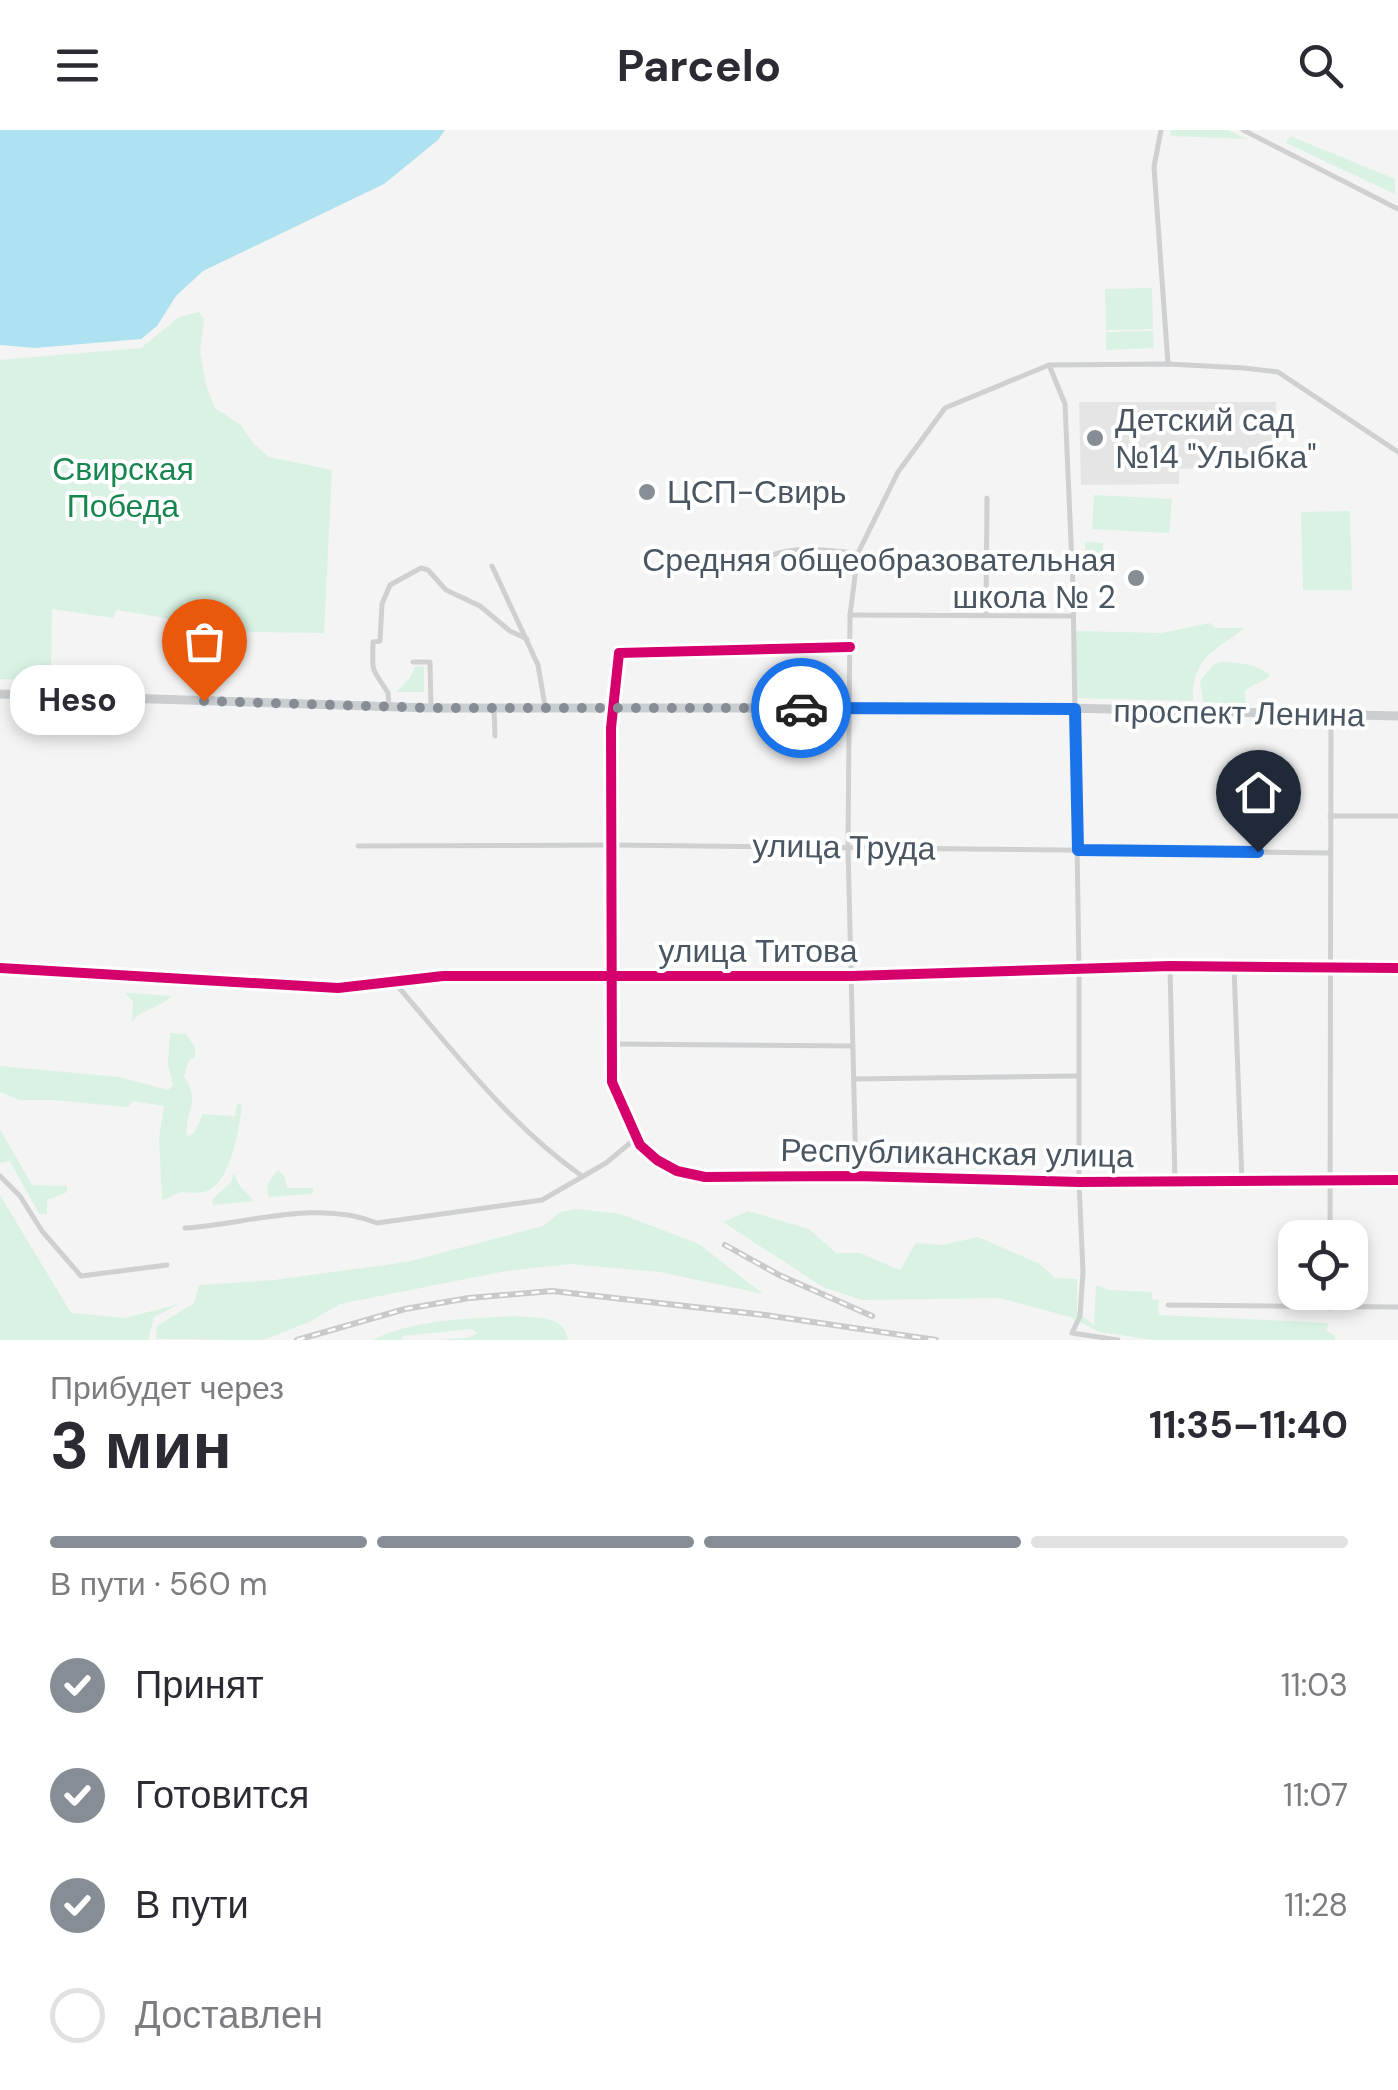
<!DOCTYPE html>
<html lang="ru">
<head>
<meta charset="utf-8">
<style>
	:root { --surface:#fff; --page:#f2f2f3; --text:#2b2b33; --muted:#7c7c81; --line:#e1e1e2; --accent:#868d94 }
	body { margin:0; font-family:"DM Sans",sans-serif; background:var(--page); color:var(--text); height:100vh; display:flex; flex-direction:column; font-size:38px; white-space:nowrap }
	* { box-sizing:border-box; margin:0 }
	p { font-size:32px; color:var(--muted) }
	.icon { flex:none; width:55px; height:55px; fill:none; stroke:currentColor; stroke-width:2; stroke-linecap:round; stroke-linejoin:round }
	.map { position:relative; height:1210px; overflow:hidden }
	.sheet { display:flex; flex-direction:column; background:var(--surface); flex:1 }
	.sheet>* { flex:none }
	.tools { position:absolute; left:1278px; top:1090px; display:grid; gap:20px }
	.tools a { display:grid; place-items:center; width:90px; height:90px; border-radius:20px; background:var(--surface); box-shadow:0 5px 15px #0003; font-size:50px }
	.pin { position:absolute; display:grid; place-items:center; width:85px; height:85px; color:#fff; margin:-102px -42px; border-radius:50% 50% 50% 0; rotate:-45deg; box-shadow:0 0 10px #0007 }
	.pin .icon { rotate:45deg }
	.courier { position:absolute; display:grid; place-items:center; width:100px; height:100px; margin:-50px; border:8px solid #1a73e8; border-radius:50%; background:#fff; color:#222; box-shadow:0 2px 12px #0007 }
	.bubble { position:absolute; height:70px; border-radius:30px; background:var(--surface); box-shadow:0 5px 15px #0003; font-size:32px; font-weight:700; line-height:70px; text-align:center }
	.summary em { font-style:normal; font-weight:700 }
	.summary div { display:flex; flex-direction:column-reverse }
	.summary { display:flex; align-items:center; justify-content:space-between; height:170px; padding:0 50px }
	h1 { font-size:65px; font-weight:700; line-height:75px }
	.bar { display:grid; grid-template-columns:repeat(4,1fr); gap:15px 10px; align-content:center; height:120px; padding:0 50px }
	.bar i { height:12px; border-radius:8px; background:var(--line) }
	.bar .selected { background:var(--accent) }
	.bar p { grid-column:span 4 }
	ol { padding:0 50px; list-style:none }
	li { display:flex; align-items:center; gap:30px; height:110px }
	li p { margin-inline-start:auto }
	li .icon { padding:10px; border-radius:50%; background:var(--accent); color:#fff; stroke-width:4 }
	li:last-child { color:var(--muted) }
	li i { width:55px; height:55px; border:5px solid var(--line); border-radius:50% }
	header { display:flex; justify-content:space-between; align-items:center; height:130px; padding:0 50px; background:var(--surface); font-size:45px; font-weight:700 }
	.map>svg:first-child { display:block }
</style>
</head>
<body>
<header><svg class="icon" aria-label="menu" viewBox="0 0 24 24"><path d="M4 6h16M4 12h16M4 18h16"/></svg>Parcelo<svg class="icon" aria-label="search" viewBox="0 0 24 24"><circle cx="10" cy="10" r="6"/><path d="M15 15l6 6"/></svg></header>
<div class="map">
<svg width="1398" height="1210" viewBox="0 0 1398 1210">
	<rect width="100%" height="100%" fill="#f4f4f4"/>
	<path fill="#e6e5e6" d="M1079 272H1276L1277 334 1179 339V354L1081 355Z"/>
	<g fill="#d9f2e3">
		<path d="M1170 0H1228L1247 9 1171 6Z"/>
		<path d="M1290 6 1395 49V64L1286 13Z"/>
		<path d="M1152 158 1153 199 1106 200 1105 159Z"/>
		<path d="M199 182 204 189 200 221 206 256 215 278 241 295 253 313 269 327 332 340 324 503 251 502 117 480 113 488 52 479 51 550 0 549V230L141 218 179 187Z"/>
		<path d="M1153 201 1154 218 1106 220V202Z"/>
		<path d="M1094 365 1172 369 1169 403 1092 399Z"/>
		<path d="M1350 381 1352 460H1303L1301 382Z"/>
		<path d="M1085 412 1103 413V444L1085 443Z"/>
		<path d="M1210 493 1215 498H1245C1213 522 1192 527 1193 571L1075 568V501L1161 503Z"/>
		<path d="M1220 532C1239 533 1255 533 1270 545 1262 554 1253 553 1245 561L1246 574 1203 572 1200 551 1214 534Z"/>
		<path d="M424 536V562H396L410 548 415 537Z"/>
		<path d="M125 863H130L171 866C160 879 140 878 132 893L133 871Z"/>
		<path d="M170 903 186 904 195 917V927L188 932 184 947C202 971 184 982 187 1007L194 1003 203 984 235 986 237 974H242C240 996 231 1052 207 1061 197 1065 185 1060 176 1064 171 1066 167 1069 162 1070L159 1008 164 976 133 971 127 977 54 970H19L0 962V936L119 947 168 960 173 955 168 933Z"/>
		<path d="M0 999 32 1055 67 1056V1062L47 1070V1084H39L10 1031 0 1033Z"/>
		<path d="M278 1040 285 1047 287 1058H314L312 1064 269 1067C264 1056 271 1049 278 1040Z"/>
		<path d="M234 1043 239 1055 254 1071 213 1075 212 1070 231 1052Z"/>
		<path d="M0 1065 71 1183 125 1188 179 1174 154 1187 148 1210H0Z"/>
		<path d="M577 1079 621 1084 699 1114 763 1164 660 1142 570 1134 506 1141 340 1174 309 1192 263 1210 156 1209 157 1196 194 1173 199 1155 274 1150 407 1132 543 1096 560 1082Z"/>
		<path d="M748 1081 809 1099 836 1123H860L900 1140 916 1113 943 1115 978 1107 1040 1134 1055 1148 1077 1149V1182L1094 1195 1096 1155 1109 1160 1152 1162V1169L1159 1170 1158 1185 1329 1193 1326 1200 1335 1206V1210H1154L1100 1202 1070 1187 1000 1168 862 1170 823 1157 723 1092Z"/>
		<path d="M515 1186C538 1189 564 1184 568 1210H437L467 1208 478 1203 470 1199 403 1206 402 1210H373C413 1189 470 1189 515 1186Z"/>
	</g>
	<path fill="#aee2f0" d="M0 0H445L438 10 384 54 203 141 176 166 157 196 141 209 35 218 0 215Z"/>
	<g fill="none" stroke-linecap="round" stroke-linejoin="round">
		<g stroke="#ced0d2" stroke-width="5">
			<path d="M1161 0 1154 37 1168 234"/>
			<path d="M1243 0 1398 79"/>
			<path d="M1049 235 1065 274 1073 458 1079 839V1052L1083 1142 1080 1186 1072 1203 1118 1210"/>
			<path d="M756 434C785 412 824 421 858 423"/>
			<path d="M492 436 538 535 545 576"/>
			<path d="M986 484 987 368"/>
			<path d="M850 485 1072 486"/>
			<path d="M413 532H430L431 578"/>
			<path d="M613 576 619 523 850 517"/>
			<path d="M389 577 388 563C372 536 372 547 373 512L380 511 382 474 390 455 421 438 428 440 446 460 480 476 510 501 527 509"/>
			<path d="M494 578 495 606"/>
			<path d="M1330 686H1398"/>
			<path d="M358 716 613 715 1330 723"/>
			<path d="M1234 837 1242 1052"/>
			<path d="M0 838 338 858 443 846H852L1170 836 1398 838"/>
			<path d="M1170 838 1175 1050"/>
			<path d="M394 852C452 919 509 995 582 1046"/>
			<path d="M612 914 853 916"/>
			<path d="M854 949 1078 946"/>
			<path d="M0 1046 20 1066 42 1101 81 1146 167 1135"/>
			<path d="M856 1046 848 717 850 485 858 423 898 342 945 278 1049 235 1168 234 1244 238 1278 242 1398 322"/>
			<path d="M185 1098C246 1094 319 1069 377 1093L542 1070 606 1033 636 1008"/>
			<path d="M1330 1108 1331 586"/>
			<path d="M1330 1162V1178"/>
			<path d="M1168 1175 1398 1177"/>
		</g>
		<path stroke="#ced0d4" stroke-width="8" d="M613 576 612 952 640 1015 657 1030 677 1041 705 1047 856 1046 1079 1052 1398 1050"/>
		<path stroke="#caced1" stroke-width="9" d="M0 564 431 578H1067L1398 586"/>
		<g stroke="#c9cacc" stroke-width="6">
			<g id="rail">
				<path d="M725 1115 779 1145 872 1186"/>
				<path d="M297 1210 405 1179 469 1168 552 1161 765 1185 936 1210"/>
			</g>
		</g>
		<use href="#rail" stroke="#fff" stroke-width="2.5" stroke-dasharray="8" stroke-linecap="butt"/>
		<g stroke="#fff" stroke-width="16">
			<g id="cycleway">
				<path d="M850 517 619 523 611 598 612 952 640 1015 657 1030 677 1041 705 1047 856 1046 1079 1052 1398 1050"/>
				<path d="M0 838 338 858 443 846H852L1170 836 1398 838"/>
			</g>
		</g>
		<use href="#cycleway" stroke="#d6006c" stroke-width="10"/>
	</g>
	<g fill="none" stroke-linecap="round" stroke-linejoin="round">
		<path stroke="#868d94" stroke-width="10" stroke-dasharray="0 18" d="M204 571 432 578H801"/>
		<path stroke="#1a73e8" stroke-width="12" d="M801 578 1075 579 1078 720 1258 722"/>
	</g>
	<g fill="#868d94" stroke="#fff" stroke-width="4">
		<circle cx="1095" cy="308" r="10"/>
		<circle cx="647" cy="362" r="10"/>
		<circle cx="1136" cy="448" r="10"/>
	</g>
	<g text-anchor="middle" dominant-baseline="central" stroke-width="8" stroke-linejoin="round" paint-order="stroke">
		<g font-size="32" fill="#4a5661" stroke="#fff" text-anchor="start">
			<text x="1115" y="290">Детский сад<tspan x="1115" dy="37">№14 "Улыбка"</tspan></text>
			<text x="667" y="362">ЦСП-Свирь</text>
			<text x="1116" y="430" text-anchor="end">Средняя общеобразовательная<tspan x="1116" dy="37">школа № 2</tspan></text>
		</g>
		<g font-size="32" fill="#17864f" stroke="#fff">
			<text x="123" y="339">Свирская<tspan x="123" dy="37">Победа</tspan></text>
		</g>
		<g font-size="32" fill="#4a5661" stroke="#fff">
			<text transform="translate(1239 583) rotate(1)">проспект Ленина</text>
			<text transform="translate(844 717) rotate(1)">улица Труда</text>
			<text x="758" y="821">улица Титова</text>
			<text transform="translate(957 1023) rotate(1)">Республиканская улица</text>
		</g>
	</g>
</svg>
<div class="tools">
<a><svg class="icon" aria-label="locate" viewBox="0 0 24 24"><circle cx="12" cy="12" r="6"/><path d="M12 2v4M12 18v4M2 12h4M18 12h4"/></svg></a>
</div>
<div class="pin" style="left:204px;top:571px;background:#ea580c"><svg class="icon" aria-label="bag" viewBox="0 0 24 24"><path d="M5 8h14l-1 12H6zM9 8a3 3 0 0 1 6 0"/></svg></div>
<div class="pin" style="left:1258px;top:722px;background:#1f2937"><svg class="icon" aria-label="home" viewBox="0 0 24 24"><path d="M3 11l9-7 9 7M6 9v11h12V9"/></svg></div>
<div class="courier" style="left:801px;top:578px"><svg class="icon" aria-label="car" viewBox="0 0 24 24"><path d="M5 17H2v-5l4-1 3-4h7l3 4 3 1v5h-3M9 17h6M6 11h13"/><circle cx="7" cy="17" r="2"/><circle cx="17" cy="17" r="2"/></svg></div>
<div class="bubble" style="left:10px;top:535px;width:135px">Heso</div>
</div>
<section class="sheet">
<div class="summary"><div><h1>3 мин</h1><p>Прибудет через</p></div><em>11:35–11:40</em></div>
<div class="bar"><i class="selected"></i><i class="selected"></i><i class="selected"></i><i></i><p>В пути · 560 m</p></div>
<ol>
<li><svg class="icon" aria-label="check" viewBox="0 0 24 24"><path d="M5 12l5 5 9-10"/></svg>Принят<p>11:03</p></li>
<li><svg class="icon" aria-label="check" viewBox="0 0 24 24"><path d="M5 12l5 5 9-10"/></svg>Готовится<p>11:07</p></li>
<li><svg class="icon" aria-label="check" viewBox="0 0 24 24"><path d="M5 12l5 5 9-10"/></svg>В пути<p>11:28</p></li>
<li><i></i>Доставлен</li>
</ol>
</section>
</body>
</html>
